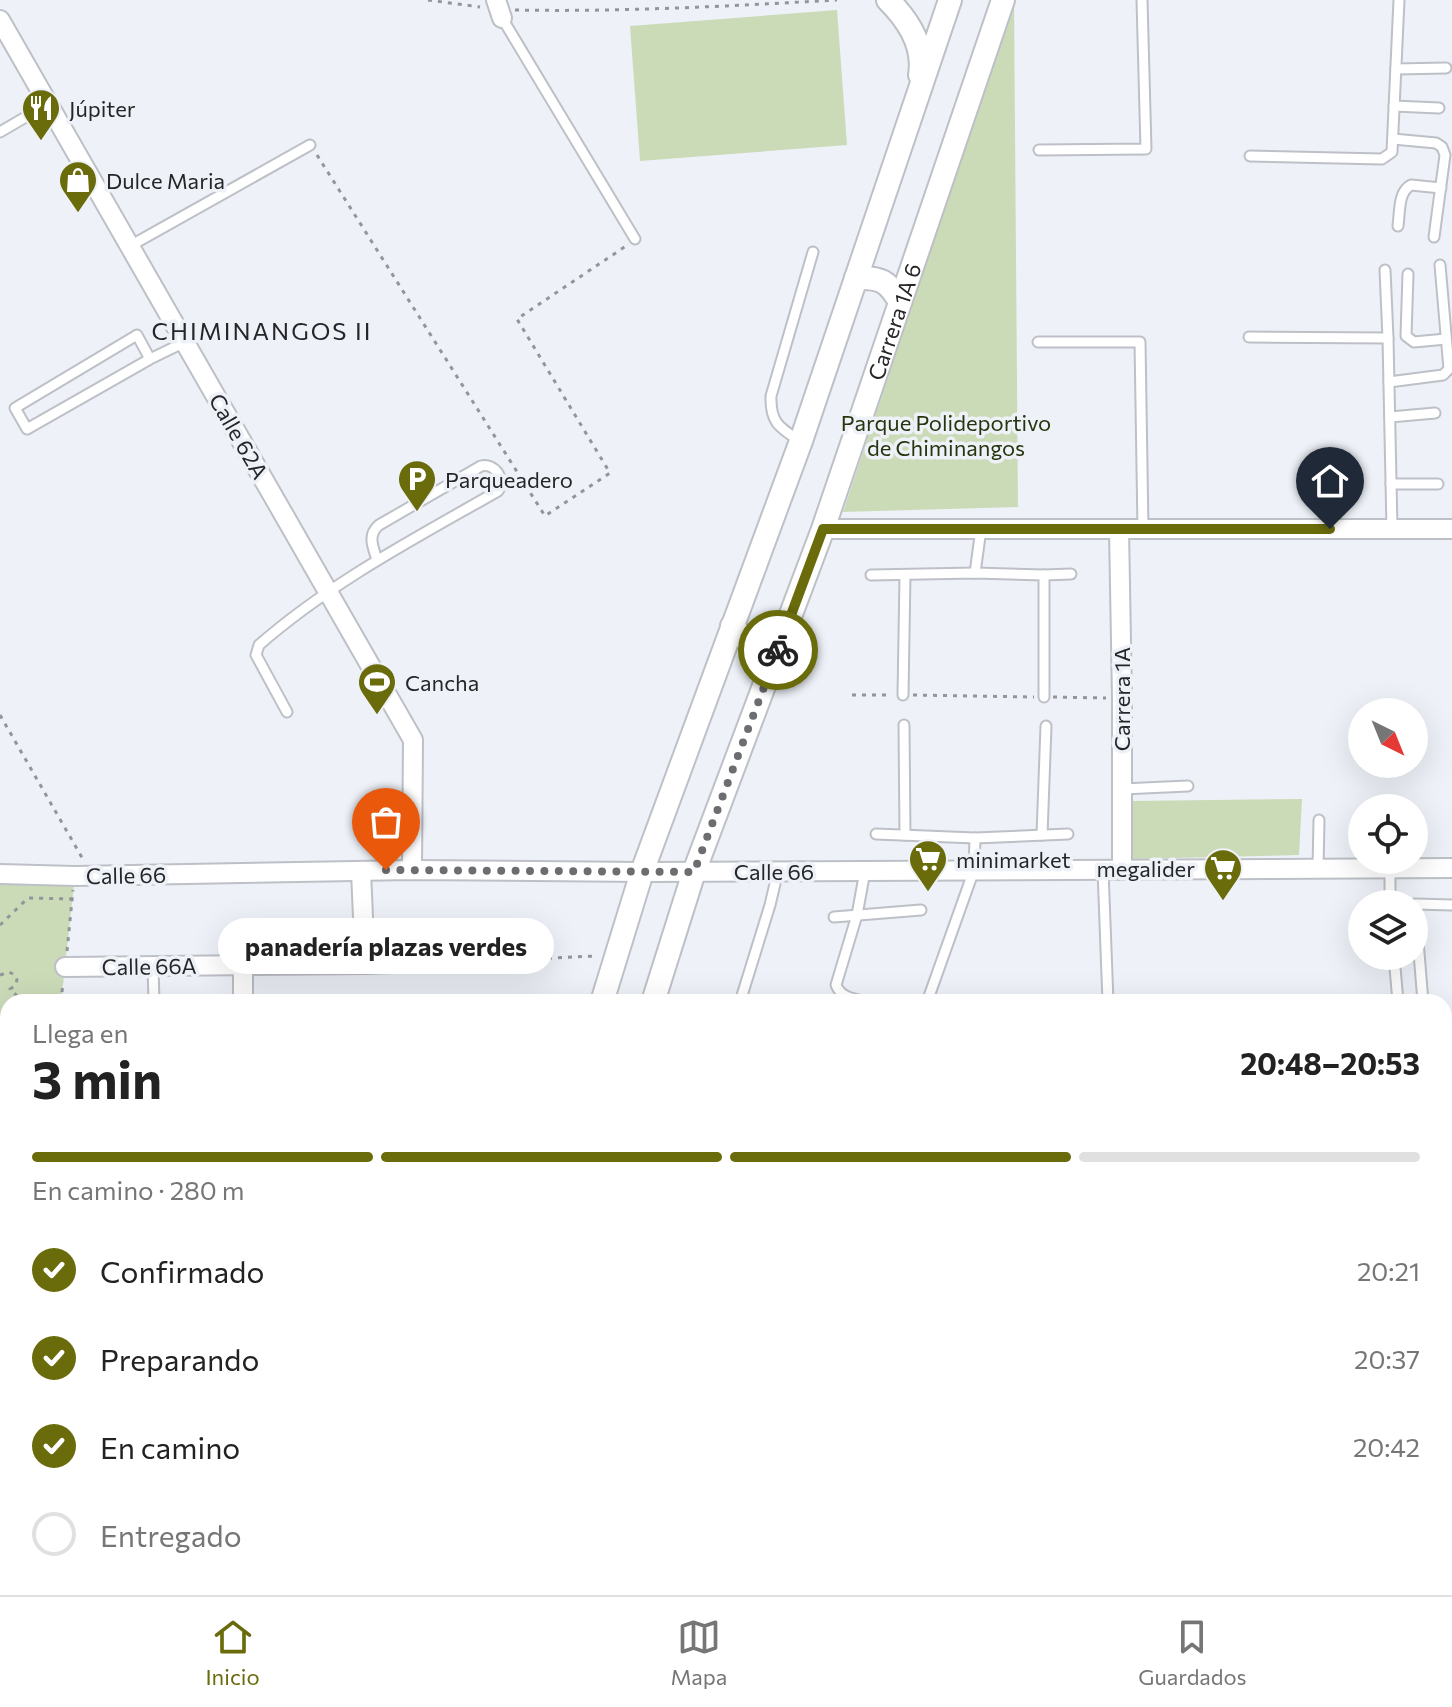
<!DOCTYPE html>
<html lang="es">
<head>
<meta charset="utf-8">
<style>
	:root { --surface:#fff; --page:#f6f6f6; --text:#222; --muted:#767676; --line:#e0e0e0; --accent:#6a6b0b }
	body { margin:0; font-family:Commissioner,sans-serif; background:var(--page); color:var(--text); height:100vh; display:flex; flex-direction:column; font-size:30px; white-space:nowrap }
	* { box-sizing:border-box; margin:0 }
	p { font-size:26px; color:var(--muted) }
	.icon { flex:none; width:44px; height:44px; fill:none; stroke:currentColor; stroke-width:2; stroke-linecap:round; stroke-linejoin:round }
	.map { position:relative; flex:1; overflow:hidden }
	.sheet { position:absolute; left:0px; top:994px; width:1452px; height:602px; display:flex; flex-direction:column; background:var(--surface); border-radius:24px 24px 0 0; box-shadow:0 8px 32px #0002 }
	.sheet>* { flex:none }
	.needle { width:52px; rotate:137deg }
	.fabs { position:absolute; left:1348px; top:698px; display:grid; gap:16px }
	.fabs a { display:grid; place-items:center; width:80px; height:80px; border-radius:50%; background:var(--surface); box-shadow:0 8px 32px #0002; font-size:40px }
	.pin { position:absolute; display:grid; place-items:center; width:68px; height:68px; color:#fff; margin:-82px -34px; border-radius:50% 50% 50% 0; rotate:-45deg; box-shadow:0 0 8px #0007 }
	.pin .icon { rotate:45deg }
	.courier { position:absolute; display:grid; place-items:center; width:80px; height:80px; margin:-40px; border:6px solid #6a6b0b; border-radius:50%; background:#fff; color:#222; box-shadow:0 2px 10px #0007 }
	.bubble { position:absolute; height:56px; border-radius:28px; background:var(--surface); box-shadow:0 8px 32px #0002; font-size:26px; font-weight:700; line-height:56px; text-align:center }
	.summary em { font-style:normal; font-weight:700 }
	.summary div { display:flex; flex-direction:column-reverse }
	.summary { display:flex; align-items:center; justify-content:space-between; height:136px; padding:0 32px }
	h1 { font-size:52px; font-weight:700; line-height:60px }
	.bar { display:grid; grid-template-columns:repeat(4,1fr); gap:12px 8px; align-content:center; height:96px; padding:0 32px }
	.bar i { height:10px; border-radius:6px; background:var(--line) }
	.bar .on { background:var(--accent) }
	.bar p { grid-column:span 4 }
	ol { padding:0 32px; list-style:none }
	li { display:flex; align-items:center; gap:24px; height:88px }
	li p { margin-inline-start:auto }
	li .icon { padding:8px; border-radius:50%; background:var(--accent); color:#fff; stroke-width:4 }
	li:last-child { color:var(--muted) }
	li i { width:44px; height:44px; border:4px solid var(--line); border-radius:50% }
	.tab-bar { display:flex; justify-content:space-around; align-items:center; height:112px; border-top:2px solid var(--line); background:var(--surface); font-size:22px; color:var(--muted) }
	.tab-bar a { display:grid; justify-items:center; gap:4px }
	.tab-bar .on { color:var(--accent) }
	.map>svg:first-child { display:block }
</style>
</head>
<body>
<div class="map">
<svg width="1452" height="1595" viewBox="0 0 1452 1595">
	<rect width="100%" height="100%" fill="#eef2f8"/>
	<g fill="#cbdbb8">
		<path d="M1014 0 1018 507 843 512Z"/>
		<path d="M837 10 847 145 640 161 630 26Z"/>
		<path d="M1302 799 1299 855 1130 859V801Z"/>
		<path d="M0 874 75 876 61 1002H8V1076H0Z"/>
		<path d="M483 1588H1098L1083 1595H481Z"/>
	</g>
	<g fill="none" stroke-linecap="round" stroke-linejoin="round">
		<g stroke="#bdc0c6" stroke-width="13">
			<g id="service">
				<path d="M502 18 635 239"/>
				<path d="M1396 69 1446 68"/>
				<path d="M1394 106 1439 108"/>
				<path d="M0 132 48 104"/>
				<path d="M1393 139 1436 143 1442 147 1445 155 1434 237"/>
				<path d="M1039 150 1146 149 1142 0"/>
				<path d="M1250 156 1382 159 1392 152 1399 0"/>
				<path d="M1398 226C1400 212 1398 192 1411 185L1441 188"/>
				<path d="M130 246 310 145"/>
				<path d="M1385 270 1388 338"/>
				<path d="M1408 274 1406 336 1414 342 1446 339"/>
				<path d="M1249 337 1388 338 1392 529"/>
				<path d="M1038 342H1140L1143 529"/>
				<path d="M150 359 137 335 15 408 27 429 150 359 185 342"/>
				<path d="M1389 382 1443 375 1449 369 1440 265"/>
				<path d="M1390 417 1435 413"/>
				<path d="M800 441C780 428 770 423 771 396L813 252"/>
				<path d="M1391 484H1438"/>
				<path d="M975 573 981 529"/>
				<path d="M871 575 975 573 1044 575V697"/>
				<path d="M1044 575 1071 574"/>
				<path d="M903 695 905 575"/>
				<path d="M287 712 256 655 259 645C331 582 416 538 498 491 506 479 495 463 481 466L379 525C367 535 373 547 377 560"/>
				<path d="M904 725 905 835"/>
				<path d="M1122 789 1188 786"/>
				<path d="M876 834 975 838 1068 834"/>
				<path d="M1042 835 1046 726"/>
				<path d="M1318 869 1319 820"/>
				<path d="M1103 870 1108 1002"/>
				<path d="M865 871 857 915 836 985C841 998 855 999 868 1002"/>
				<path d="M1390 904V868"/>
				<path d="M834 917 921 910"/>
				<path d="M1394 956 1398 1002"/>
				<path d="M153 966 154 1002"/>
				<path d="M740 1002 770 905 778 871"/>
				<path d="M927 1002 974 870 975 838"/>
				<path d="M1423 1002 1415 904 1452 905"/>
				<path d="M1444 1077H1452"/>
				<path d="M1444 1328 1448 1310 1452 1253"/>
				<path d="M247 1588 259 1595"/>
				<path d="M0 1591 7 1595"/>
			</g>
		</g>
		<g stroke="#bdc0c6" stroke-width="22">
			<g id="minor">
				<path d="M496 0 502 18"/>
				<path d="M0 20 413 740 412 870"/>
				<path d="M823 529H1452"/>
				<path d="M1119 529 1122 698V870"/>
				<path d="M361 871 365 964"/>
				<path d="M0 874 75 876 412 870 642 872 1452 868"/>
				<path d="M243 965V1002"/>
				<path d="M65 967 365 964 512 959"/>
				<path d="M0 1076H8"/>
				<path d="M0 1282 8 1268"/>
				<path d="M1444 1347H1452"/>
			</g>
		</g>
		<g stroke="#bdc0c6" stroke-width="26">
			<g id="tertiary">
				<path d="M888 0C908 20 925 45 920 75"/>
				<path d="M856 278C881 277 888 281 900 302"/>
				<path d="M732 626C749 645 756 648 781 643"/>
				<path d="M602 1002 642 872 801 441 950 0"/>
				<path id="s1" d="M653 1002 694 872 823 529 1003 0"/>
				<path d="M0 1411 8 1415"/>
				<path d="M314 1588 326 1595"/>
				<path d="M409 1595 411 1588"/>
				<path d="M453 1595 455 1588"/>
				<path d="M1337 1595 1346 1588"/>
			</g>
		</g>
		<g stroke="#ad8276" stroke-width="32">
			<g id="trunk">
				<path d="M0 1436 8 1441"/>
				<path d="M1444 1539 1452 1533"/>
				<path d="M268 1588 280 1595"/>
				<path d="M1371 1595 1380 1588"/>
			</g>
		</g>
		<g stroke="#929599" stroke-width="3" stroke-dasharray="4 6" stroke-linecap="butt">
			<path d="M428 0 480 7"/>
			<path d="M515 10C623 12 730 6 837 0"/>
			<path d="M317 155 545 516 610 473 517 319 626 246"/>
			<path d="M852 695H890"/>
			<path d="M913 695 1034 697"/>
			<path d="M1053 697 1106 698"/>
			<path d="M0 715 84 861"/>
			<path d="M0 925 28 898 72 899"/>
			<path d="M67 951 73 890"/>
			<path d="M528 959 596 956"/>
			<path d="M0 975 9 972 15 975 17 980 15 986 10 989 23 1002"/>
			<path d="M61 1002 63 982"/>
			<path d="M0 1035 5 1036 8 1034"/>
			<path d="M0 1045H6L5 1036"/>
			<path d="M589 1595 592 1588"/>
			<path d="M999 1595 1015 1588"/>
		</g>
		<use href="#service" stroke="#fff" stroke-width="9"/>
		<use href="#minor" stroke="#fff" stroke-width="18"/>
		<use href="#tertiary" stroke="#fff" stroke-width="22"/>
		<use href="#trunk" stroke="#f8c2b3" stroke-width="28"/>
	</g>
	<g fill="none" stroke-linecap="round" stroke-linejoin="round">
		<path stroke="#6b6d71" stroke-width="8" stroke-dasharray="0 14.4" d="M386 870 694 872 778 650"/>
		<path stroke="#6a6b0b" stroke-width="10" d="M778 650 823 529H1330"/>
	</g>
	<defs>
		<g id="restaurant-pin" transform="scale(2)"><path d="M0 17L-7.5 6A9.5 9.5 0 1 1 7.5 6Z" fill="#6a6b0b" stroke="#eef2f8"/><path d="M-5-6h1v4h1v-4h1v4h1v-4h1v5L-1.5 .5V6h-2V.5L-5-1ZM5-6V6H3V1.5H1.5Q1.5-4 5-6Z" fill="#fff"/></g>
		<g id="shop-pin" transform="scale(2)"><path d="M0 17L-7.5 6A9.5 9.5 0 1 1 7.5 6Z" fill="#6a6b0b" stroke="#eef2f8"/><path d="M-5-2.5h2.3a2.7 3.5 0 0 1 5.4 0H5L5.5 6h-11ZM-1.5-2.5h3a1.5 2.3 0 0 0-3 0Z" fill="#fff"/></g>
		<g id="parking-pin" transform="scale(2)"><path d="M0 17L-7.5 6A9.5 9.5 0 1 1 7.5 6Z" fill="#6a6b0b" stroke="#eef2f8"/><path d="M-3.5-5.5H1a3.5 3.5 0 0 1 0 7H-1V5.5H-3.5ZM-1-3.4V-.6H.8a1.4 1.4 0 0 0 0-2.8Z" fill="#fff"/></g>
		<g id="stadium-pin" transform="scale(2)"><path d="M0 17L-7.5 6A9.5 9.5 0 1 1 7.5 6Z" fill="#6a6b0b" stroke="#eef2f8"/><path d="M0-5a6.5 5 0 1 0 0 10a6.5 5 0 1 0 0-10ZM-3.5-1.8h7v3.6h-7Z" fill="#fff"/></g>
		<g id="supermarket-pin" transform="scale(2)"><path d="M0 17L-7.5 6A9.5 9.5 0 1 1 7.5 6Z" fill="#6a6b0b" stroke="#eef2f8"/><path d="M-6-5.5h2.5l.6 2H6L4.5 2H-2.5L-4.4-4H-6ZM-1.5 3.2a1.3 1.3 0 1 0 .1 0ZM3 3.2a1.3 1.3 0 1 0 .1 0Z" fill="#fff"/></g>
	</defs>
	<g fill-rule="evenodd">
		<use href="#restaurant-pin" x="41" y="108"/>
		<use href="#shop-pin" x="78" y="180"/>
		<use href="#parking-pin" x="417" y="479"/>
		<use href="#stadium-pin" x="377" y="682"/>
		<use href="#supermarket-pin" x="928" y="859"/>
		<use href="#supermarket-pin" x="1223" y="868"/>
	</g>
	<g text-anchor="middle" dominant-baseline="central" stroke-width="7" stroke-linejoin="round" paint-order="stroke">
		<g font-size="22" fill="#252628" stroke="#eef2f8" text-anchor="start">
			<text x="69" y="108">Júpiter</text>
			<text x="106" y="180">Dulce Maria</text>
			<text x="445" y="479">Parqueadero</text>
			<text x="405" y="682">Cancha</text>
			<text x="956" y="859">minimarket</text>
			<text x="1195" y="868" text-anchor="end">megalider</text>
		</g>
		<g font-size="22" fill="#252628" stroke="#eef2f8">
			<text stroke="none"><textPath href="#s1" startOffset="722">Carrera 1A 6</textPath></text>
			<text transform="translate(239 436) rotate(60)">Calle 62A</text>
			<text transform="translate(1121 699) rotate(-90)">Carrera 1A</text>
			<text x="774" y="871">Calle 66</text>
			<text transform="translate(126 875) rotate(-1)">Calle 66</text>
			<text transform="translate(149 966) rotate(-1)">Calle 66A</text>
		</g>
		<g font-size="22" fill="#26350d" stroke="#eef2f8">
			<text x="946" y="422">Parque Polideportivo<tspan x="946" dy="25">de Chiminangos</tspan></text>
		</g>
		<g font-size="24" letter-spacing="2" fill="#252628" stroke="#eef2f8">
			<text x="262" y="330">CHIMINANGOS II</text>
		</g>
	</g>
</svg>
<div class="fabs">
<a><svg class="needle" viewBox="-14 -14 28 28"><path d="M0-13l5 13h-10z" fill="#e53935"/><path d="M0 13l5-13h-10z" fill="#767676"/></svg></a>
<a><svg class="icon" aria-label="locate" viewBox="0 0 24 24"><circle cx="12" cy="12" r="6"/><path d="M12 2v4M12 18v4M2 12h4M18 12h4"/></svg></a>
<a><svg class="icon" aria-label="layers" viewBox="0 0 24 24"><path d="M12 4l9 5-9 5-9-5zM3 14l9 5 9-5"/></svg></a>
</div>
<div class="pin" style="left:386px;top:870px;background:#ea580c"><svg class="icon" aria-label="bag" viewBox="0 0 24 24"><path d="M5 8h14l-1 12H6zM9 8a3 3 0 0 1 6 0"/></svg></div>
<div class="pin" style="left:1330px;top:529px;background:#1f2937"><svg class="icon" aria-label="home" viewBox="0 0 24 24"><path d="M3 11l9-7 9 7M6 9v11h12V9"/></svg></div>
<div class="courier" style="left:778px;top:650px"><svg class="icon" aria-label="bike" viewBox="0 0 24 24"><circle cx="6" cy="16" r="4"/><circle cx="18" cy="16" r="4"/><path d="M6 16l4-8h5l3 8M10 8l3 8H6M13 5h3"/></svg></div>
<div class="bubble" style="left:218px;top:918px;width:336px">panadería plazas verdes</div>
<section class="sheet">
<div class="summary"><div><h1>3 min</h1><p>Llega en</p></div><em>20:48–20:53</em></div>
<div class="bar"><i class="on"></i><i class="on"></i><i class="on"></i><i></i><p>En camino · 280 m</p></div>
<ol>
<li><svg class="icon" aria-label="check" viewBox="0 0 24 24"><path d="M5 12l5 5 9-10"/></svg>Confirmado<p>20:21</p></li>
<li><svg class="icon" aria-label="check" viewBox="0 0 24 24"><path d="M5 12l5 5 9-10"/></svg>Preparando<p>20:37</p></li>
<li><svg class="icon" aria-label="check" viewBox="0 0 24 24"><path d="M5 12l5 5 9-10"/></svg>En camino<p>20:42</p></li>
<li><i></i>Entregado</li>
</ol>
</section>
</div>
<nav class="tab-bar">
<a class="on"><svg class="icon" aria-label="home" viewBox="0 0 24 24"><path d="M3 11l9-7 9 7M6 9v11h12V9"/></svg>Inicio</a>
<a><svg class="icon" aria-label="map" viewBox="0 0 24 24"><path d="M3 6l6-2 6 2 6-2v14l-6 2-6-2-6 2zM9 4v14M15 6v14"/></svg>Mapa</a>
<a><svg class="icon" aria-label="saved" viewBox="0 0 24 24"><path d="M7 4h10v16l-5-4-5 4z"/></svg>Guardados</a>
</nav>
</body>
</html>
